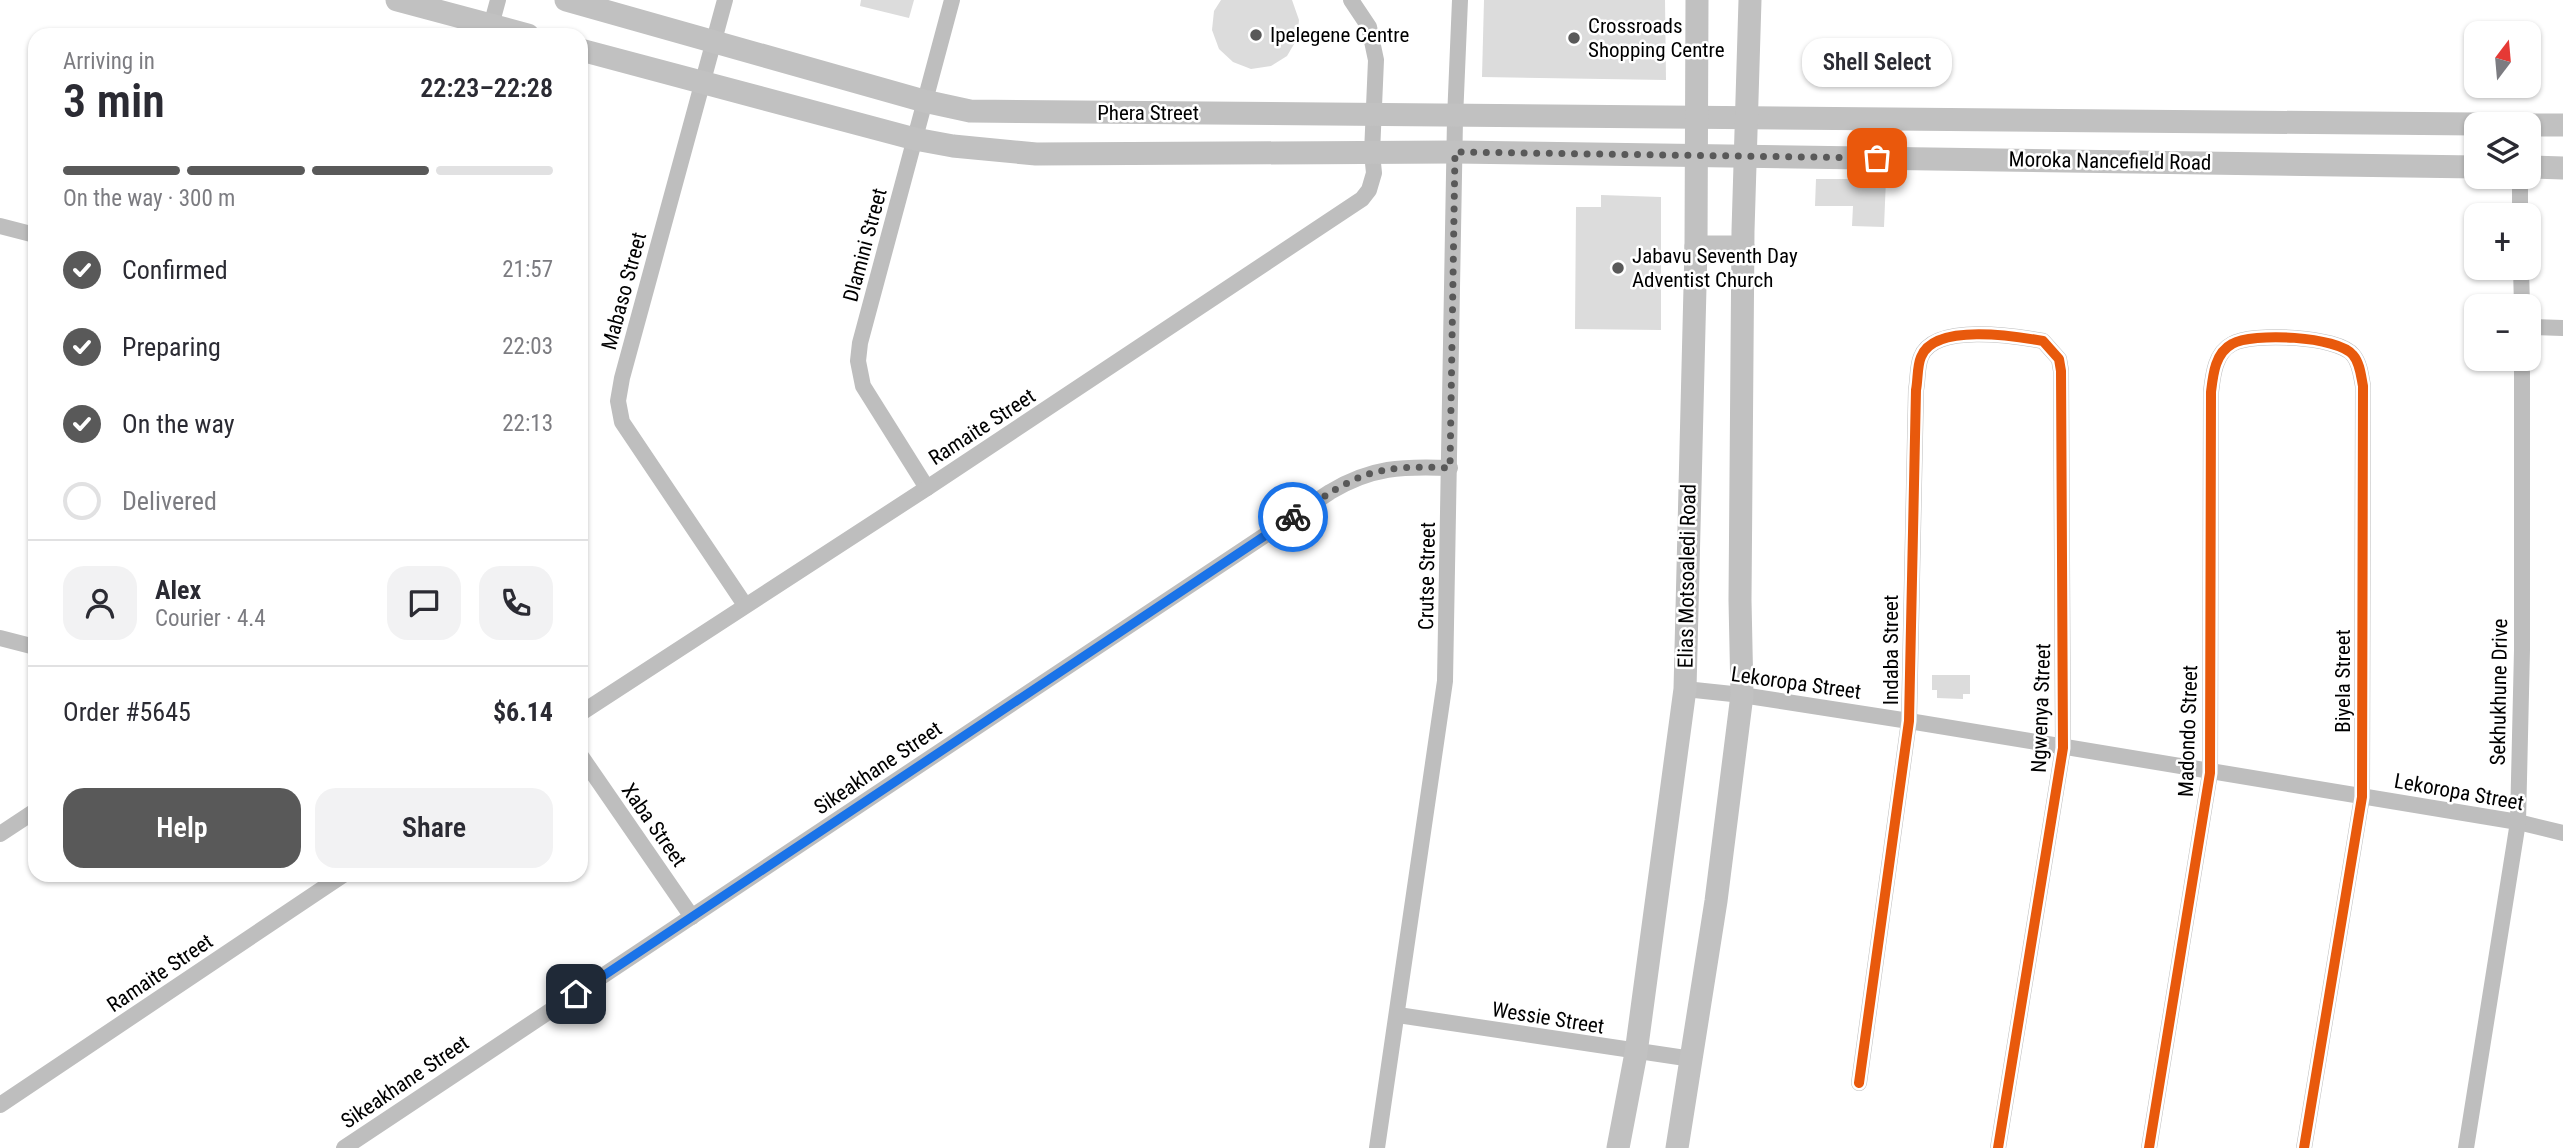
<!DOCTYPE html>
<html lang="en">
<head>
<meta charset="utf-8">
<style>
	:root { --surface:#fff; --page:#f2f2f3; --text:#2b2b33; --muted:#7c7c81; --line:#e1e1e2; --accent:#595959 }
	body { margin:0; font-family:"Roboto Condensed",sans-serif; background:var(--page); color:var(--text); height:100vh; display:flex; flex-direction:column; font-size:26px; white-space:nowrap }
	* { box-sizing:border-box; margin:0 }
	p { font-size:23px; color:var(--muted) }
	.icon { flex:none; width:38px; height:38px; fill:none; stroke:currentColor; stroke-width:2; stroke-linecap:round; stroke-linejoin:round }
	.map { position:relative; flex:1; overflow:hidden }
	.side { position:absolute; left:28px; top:28px; width:560px; height:854px; display:flex; flex-direction:column; background:var(--surface); border-radius:21px; box-shadow:0 2px 5px #0004 }
	.side>* { flex:none }
	.needle { width:46px; rotate:16deg }
	.fabs { position:absolute; left:2464px; top:21px; display:grid; gap:14px }
	.fabs a { display:grid; place-items:center; width:77px; height:77px; border-radius:14px; background:var(--surface); box-shadow:0 2px 5px #0004; font-size:35px }
	.pin { position:absolute; display:grid; place-items:center; width:60px; height:60px; color:#fff; margin:-30px; border-radius:14px; box-shadow:0 4px 10px #0006 }
	.courier { position:absolute; display:grid; place-items:center; width:70px; height:70px; margin:-35px; border:5px solid #1a73e8; border-radius:50%; background:#fff; color:#222; box-shadow:0 2px 9px #0007 }
	.bubble { position:absolute; height:49px; border-radius:21px; background:var(--surface); box-shadow:0 2px 5px #0004; font-size:23px; font-weight:600; line-height:49px; text-align:center }
	.summary em { font-style:normal; font-weight:600 }
	.summary div { display:flex; flex-direction:column-reverse }
	.summary { display:flex; align-items:center; justify-content:space-between; height:119px; padding:0 35px }
	h1 { font-size:46px; font-weight:600; line-height:52px }
	.bar { display:grid; grid-template-columns:repeat(4,1fr); gap:10px 7px; align-content:center; height:84px; padding:0 35px }
	.bar i { height:9px; border-radius:5px; background:var(--line) }
	.bar .selected { background:var(--accent) }
	.bar p { grid-column:span 4 }
	.line { display:flex; align-items:center; gap:18px; padding:0 35px; border-top:2px solid var(--line) }
	.line div { flex:1 }
	.round { display:grid; place-items:center; flex:none; width:74px; height:74px; border-radius:21px; background:var(--page) }
	ol { padding:0 35px; list-style:none }
	li { display:flex; align-items:center; gap:21px; height:77px }
	li p { margin-inline-start:auto }
	li .icon { padding:7px; border-radius:50%; background:var(--accent); color:#fff; stroke-width:4 }
	li:last-child { color:var(--muted) }
	li i { width:38px; height:38px; border:4px solid var(--line); border-radius:50% }
	.cta { display:flex; gap:14px; margin-top:auto; padding:14px 35px }
	.cta a { flex:1; height:80px; border-radius:21px; background:var(--accent); color:#fff; font-size:28px; font-weight:600; line-height:80px; text-align:center }
	.cta a+a { background:var(--page); color:var(--text) }
	.map>svg:first-child { display:block }
</style>
</head>
<body>
<div class="map">
<svg width="2563" height="1148" viewBox="0 0 2563 1148">
	<rect width="100%" height="100%" fill="#fff"/>
	<g fill="#dcdcdc">
		<path d="M861 0H914L909 18 860 6Z"/>
		<path d="M1221 0H1292L1299 20 1297 39 1287 56 1271 66 1251 69 1233 62 1219 49 1212 30 1214 11Z"/>
		<path d="M1484 0H1665L1666 80 1482 77Z"/>
		<path d="M1816 179H1886L1884 227 1852 226 1853 206H1815Z"/>
		<path d="M1601 195 1661 197V330L1575 329 1576 207H1601Z"/>
		<path d="M1932 675H1970V694H1963V699L1937 698V690H1932Z"/>
	</g>
	<g fill="none" stroke-linecap="round" stroke-linejoin="round">
		<g stroke="#bebebe" stroke-width="16">
			<path d="M725 0 622 378 618 401 622 422 745 605"/>
			<path d="M489 33 498 0"/>
			<path d="M2520 177V215"/>
			<path d="M0 226 35 235"/>
			<path d="M2521 268 2522 306"/>
			<path d="M2529 327 2563 328"/>
			<path d="M927 488 863 386 858 361 860 343 952 0"/>
			<path d="M0 638 35 647"/>
			<path d="M1685 689 1742 695 1909 721 2518 822 2563 833"/>
			<path d="M581 713 927 488 1362 199 1369 190 1374 173 1372 153 1376 60 1369 27 1351 0"/>
			<path d="M581 756 692 917"/>
			<path d="M0 834 35 811"/>
			<path d="M1398 1015 1692 1059"/>
			<path d="M1859 1083 1909 721 1916 390C1918 380 1917 366 1921 357 1934 323 2015 336 2043 341L2059 359 2061 371 2063 748 1998 1148"/>
			<path d="M0 1105 343 875"/>
			<path d="M344 1148 1330 492C1371 467 1403 466 1450 468"/>
			<path d="M1377 1148 1445 681 1455 119 1460 0"/>
			<path d="M2149 1148 2210 773 2211 392C2213 375 2215 353 2232 344 2252 332 2338 336 2353 355 2360 363 2361 376 2363 386L2362 797 2304 1148"/>
			<path d="M2466 1148 2518 822 2522 650V359"/>
		</g>
		<g stroke="#c1c1c1" stroke-width="23">
			<path d="M397 0 528 35"/>
			<path d="M566 0 924 101 970 111C1472 119 1974 123 2476 124"/>
			<path d="M581 50 915 139 953 146 1036 154 1455 152 2476 167"/>
			<path d="M2529 125H2563"/>
			<path d="M2529 167 2563 168"/>
			<path d="M1696 247H1743"/>
			<path d="M1618 1148 1636 1053 1685 689 1696 247 1697 0"/>
			<path d="M1677 1148 1716 901 1742 695 1740 600 1743 231 1750 0"/>
		</g>
		<g stroke="#fff" stroke-width="15">
			<g id="cycleway">
				<path d="M1859 1083 1909 721 1916 390C1918 380 1917 366 1921 357 1934 323 2015 336 2043 341L2059 359 2061 371 2063 748 1998 1148"/>
				<path d="M2149 1148 2210 773 2211 392C2213 375 2215 353 2232 344 2252 332 2338 336 2353 355 2360 363 2361 376 2363 386L2362 797 2304 1148"/>
			</g>
		</g>
		<use href="#cycleway" stroke="#e8590c" stroke-width="10"/>
	</g>
	<g fill="none" stroke-linecap="round" stroke-linejoin="round">
		<path stroke="#595959" stroke-width="7" stroke-dasharray="0 12.6" d="M1293 517C1357 474 1372 464 1450 468L1455 152 1877 158"/>
		<path stroke="#1a73e8" stroke-width="9" d="M576 994 1293 517"/>
	</g>
	<g fill="#595959" stroke="#fff" stroke-width="2.5">
		<circle cx="1256" cy="35" r="7"/>
		<circle cx="1574" cy="38" r="7"/>
		<circle cx="1618" cy="268" r="7"/>
	</g>
	<g text-anchor="middle" dominant-baseline="central" stroke-width="5" stroke-linejoin="round" paint-order="stroke">
		<g font-size="21" fill="#000" stroke="#fff" text-anchor="start">
			<text x="1588" y="26">Crossroads<tspan x="1588" dy="24">Shopping Centre</tspan></text>
			<text x="1270" y="35">Ipelegene Centre</text>
			<text x="1632" y="256">Jabavu Seventh Day<tspan x="1632" dy="24">Adventist Church</tspan></text>
		</g>
		<g font-size="21" fill="#000" stroke="#fff">
			<text x="1148" y="113">Phera Street</text>
			<text transform="translate(2110 161) rotate(1)">Moroka Nancefield Road</text>
			<text transform="translate(865 245) rotate(-75)">Dlamini Street</text>
			<text transform="translate(624 291) rotate(-75)">Mabaso Street</text>
			<text transform="translate(982 427) rotate(-33)">Ramaite Street</text>
			<text transform="translate(1427 576) rotate(-89)">Crutse Street</text>
			<text transform="translate(1687 576) rotate(-89)">Elias Motsoaledi Road</text>
			<text transform="translate(1891 650) rotate(-90)">Indaba Street</text>
			<text transform="translate(2343 681) rotate(-90)">Biyela Street</text>
			<text transform="translate(1796 683) rotate(8)">Lekoropa Street</text>
			<text transform="translate(2499 692) rotate(-89)">Sekhukhune Drive</text>
			<text transform="translate(2041 708) rotate(-88)">Ngwenya Street</text>
			<text transform="translate(2188 731) rotate(-88)">Madondo Street</text>
			<text transform="translate(878 768) rotate(-34)">Sikeakhane Street</text>
			<text transform="translate(2459 792) rotate(10)">Lekoropa Street</text>
			<text transform="translate(654 825) rotate(55)">Xaba Street</text>
			<text transform="translate(160 973) rotate(-34)">Ramaite Street</text>
			<text transform="translate(1548 1018) rotate(9)">Wessie Street</text>
			<text transform="translate(405 1082) rotate(-34)">Sikeakhane Street</text>
		</g>
	</g>
</svg>
<div class="fabs">
<a><svg class="needle" viewBox="-14 -14 28 28"><path d="M0-13l5 13h-10z" fill="#e53935"/><path d="M0 13l5-13h-10z" fill="#7c7c81"/></svg></a>
<a><svg class="icon" aria-label="layers" viewBox="0 0 24 24"><path d="M12 4l9 5-9 5-9-5zM3 14l9 5 9-5"/></svg></a>
<a>+</a>
<a>−</a>
</div>
<div class="pin" style="left:1877px;top:158px;background:#ea580c"><svg class="icon" aria-label="bag" viewBox="0 0 24 24"><path d="M5 8h14l-1 12H6zM9 8a3 3 0 0 1 6 0"/></svg></div>
<div class="pin" style="left:576px;top:994px;background:#1f2937"><svg class="icon" aria-label="home" viewBox="0 0 24 24"><path d="M3 11l9-7 9 7M6 9v11h12V9"/></svg></div>
<div class="courier" style="left:1293px;top:517px"><svg class="icon" aria-label="bike" viewBox="0 0 24 24"><circle cx="6" cy="16" r="4"/><circle cx="18" cy="16" r="4"/><path d="M6 16l4-8h5l3 8M10 8l3 8H6M13 5h3"/></svg></div>
<div class="bubble" style="left:1802px;top:38px;width:150px">Shell Select</div>
<section class="side">
<div class="summary"><div><h1>3 min</h1><p>Arriving in</p></div><em>22:23–22:28</em></div>
<div class="bar"><i class="selected"></i><i class="selected"></i><i class="selected"></i><i></i><p>On the way · 300 m</p></div>
<ol>
<li><svg class="icon" aria-label="check" viewBox="0 0 24 24"><path d="M5 12l5 5 9-10"/></svg>Confirmed<p>21:57</p></li>
<li><svg class="icon" aria-label="check" viewBox="0 0 24 24"><path d="M5 12l5 5 9-10"/></svg>Preparing<p>22:03</p></li>
<li><svg class="icon" aria-label="check" viewBox="0 0 24 24"><path d="M5 12l5 5 9-10"/></svg>On the way<p>22:13</p></li>
<li><i></i>Delivered</li>
</ol>
<div class="line" style="height:126px"><a class="round"><svg class="icon" aria-label="person" viewBox="0 0 24 24"><circle cx="12" cy="8" r="4"/><path d="M4 21q1-7 8-7t8 7"/></svg></a><div><b>Alex</b><p>Courier · 4.4</p></div><a class="round"><svg class="icon" aria-label="chat" viewBox="0 0 24 24"><path d="M4 5h16v11H9l-5 4z"/></svg></a><a class="round"><svg class="icon" aria-label="phone" viewBox="0 0 24 24"><path d="M5 4h4l2 5-3 2q2 4 5 5l2-3 5 2v4C11 20 4 13 5 4z"/></svg></a></div>
<div class="line" style="height:91px"><div>Order #5645</div><b>$6.14</b></div>
<div class="cta"><a>Help</a><a>Share</a></div>
</section>
</div>
</body>
</html>
